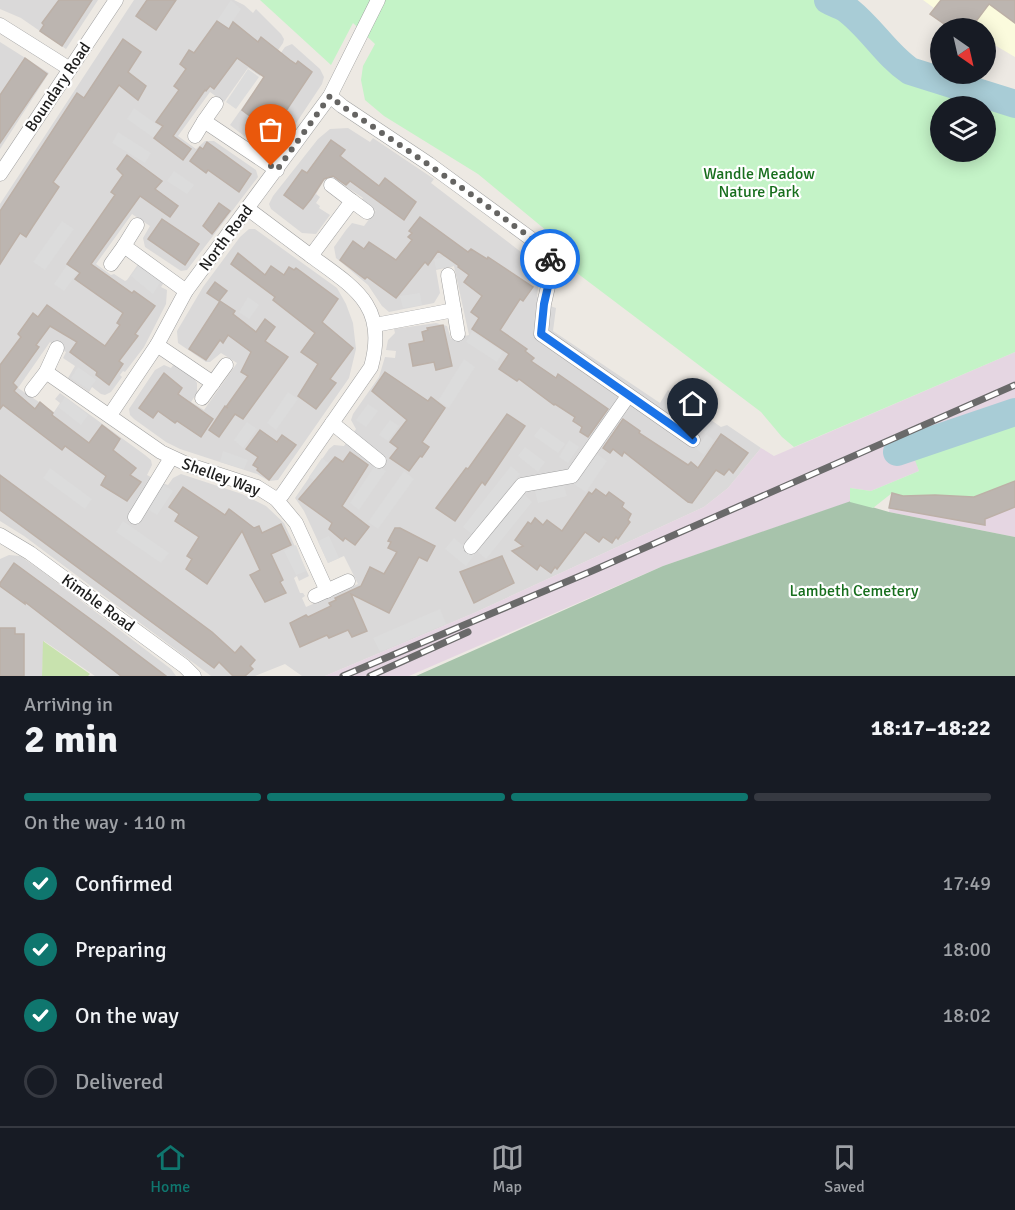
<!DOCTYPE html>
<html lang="en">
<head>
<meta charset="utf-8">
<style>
	:root { --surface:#171b24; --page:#20242c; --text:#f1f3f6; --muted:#9ea1a6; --line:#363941; --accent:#0f766e }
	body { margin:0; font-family:Signika,sans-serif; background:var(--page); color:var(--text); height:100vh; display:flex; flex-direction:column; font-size:22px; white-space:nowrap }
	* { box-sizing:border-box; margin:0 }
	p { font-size:20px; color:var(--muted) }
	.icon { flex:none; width:33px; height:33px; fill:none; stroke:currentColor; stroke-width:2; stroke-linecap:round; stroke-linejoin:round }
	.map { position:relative; height:676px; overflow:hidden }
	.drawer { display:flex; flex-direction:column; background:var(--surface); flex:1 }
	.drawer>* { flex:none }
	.needle { width:39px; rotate:146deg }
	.tools { position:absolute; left:930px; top:18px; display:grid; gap:12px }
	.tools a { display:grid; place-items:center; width:66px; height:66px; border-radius:50%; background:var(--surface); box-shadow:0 3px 15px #0003; font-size:30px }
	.pin { position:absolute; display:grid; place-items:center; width:51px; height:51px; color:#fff; margin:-62px -26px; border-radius:50% 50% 50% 0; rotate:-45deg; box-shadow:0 0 6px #0007 }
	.pin .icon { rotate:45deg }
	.courier { position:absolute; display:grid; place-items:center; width:60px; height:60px; margin:-30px; border:4px solid #1a73e8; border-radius:50%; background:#fff; color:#222; box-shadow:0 2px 8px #0007 }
	.overview em { font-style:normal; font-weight:700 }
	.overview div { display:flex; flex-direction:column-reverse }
	.overview { display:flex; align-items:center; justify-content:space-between; height:102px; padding:0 24px }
	h1 { font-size:39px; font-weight:700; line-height:45px }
	.bar { display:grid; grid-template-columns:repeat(4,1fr); gap:9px 6px; align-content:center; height:72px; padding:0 24px }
	.bar i { height:8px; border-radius:4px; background:var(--line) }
	.bar .current { background:var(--accent) }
	.bar p { grid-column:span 4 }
	ol { padding:0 24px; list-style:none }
	li { display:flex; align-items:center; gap:18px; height:66px }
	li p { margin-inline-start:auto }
	li .icon { padding:6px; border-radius:50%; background:var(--accent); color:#fff; stroke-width:4 }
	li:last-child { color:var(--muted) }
	li i { width:33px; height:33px; border:3px solid var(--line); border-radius:50% }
	.tab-bar { display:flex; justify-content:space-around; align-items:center; height:84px; border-top:2px solid var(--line); background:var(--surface); font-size:16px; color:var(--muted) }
	.tab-bar a { display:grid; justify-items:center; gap:3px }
	.tab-bar .current { color:var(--accent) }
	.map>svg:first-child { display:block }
</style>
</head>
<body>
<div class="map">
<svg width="1015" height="676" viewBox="0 0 1015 676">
	<rect width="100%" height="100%" fill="#ede9e3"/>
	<g fill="#dad9d9">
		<path d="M0 0H98L66 49 21 18 0 9Z"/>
		<path d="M134 0H234L244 5 253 13 256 9 281 34 284 39 283 43 260 76 248 68 224 102 210 92 178 136 196 149 205 141H214L256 170 258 177 187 270 181 271 145 247 143 238 150 226 132 214 96 264 111 275 114 274 125 281 127 280 139 263 165 281 161 287 167 290 166 304 144 347 125 372 123 371 120 375 122 377 111 392 105 395 101 394 92 387 89 392 68 378 75 366 63 358 66 352 50 342 18 388 54 412 60 403 55 399 60 393 145 455 151 460 152 465 147 475 162 483 168 485 173 478 181 474 242 494 266 506 284 523 309 576 299 581 297 576 294 578 300 593H303L305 596 302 598 306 607 358 584 344 556 328 563 304 511 295 498 329 449 334 445 344 446 356 429 351 420 353 414 379 377 385 357 395 358 396 351 386 350 388 340 395 333 394 329 436 323 447 326 451 339 469 335 454 266 436 270 440 293 434 303 389 312 382 306 368 285 336 258 334 247 346 230 352 223 364 226 376 210 374 211 361 201 363 198 333 178 328 183 324 180 316 194 320 197 316 203 320 206 319 208 330 215 316 234 302 233 271 209 269 204 273 196 318 139 330 129 348 128 370 142 373 138 434 179 431 183 534 262 540 275 537 296 544 304 556 308 553 331 660 403 668 390 721 427 727 425 761 448 728 488 704 507 474 613 325 676H302L285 664 255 676H211L24 536 0 521V204Z"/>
		<path d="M0 42 49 73 0 149Z"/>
		<path d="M292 44 320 69 324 77 322 84 279 149 273 151 264 148 262 150 230 125 285 47Z"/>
		<path d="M249 229H255L337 288 346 304 353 323 356 349 349 378 278 480 269 481 257 474 180 449 166 442 134 419 130 415 129 409 155 370 164 365 171 368 174 364 193 377 197 383V393L191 402 204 410 237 363 221 353 210 362H206L178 343 177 331 203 287 240 237Z"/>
		<path d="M9 555 20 556 39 569 171 669 176 676H95L44 641 42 676H0V559Z"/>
	</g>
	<g fill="#e5d6e2">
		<path d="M1015 352V414L914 455 919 471 871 491 850 488V502L663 566 409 676H325L474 613 704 507 728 488 761 448 774 456Z"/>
		<path d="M1015 481V537L889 512 892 493 903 496 935 495 974 497Z"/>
	</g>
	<path fill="#fbfbdd" d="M923 0H1015V57L986 40V28H950L930 14 934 8Z"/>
	<path fill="#c8e2ae" d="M43 641 90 674 88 676H42Z"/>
	<path fill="#a7c3ab" d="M851 501 889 512 1015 537V676H416L663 566Z"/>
	<g fill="#c4f3c7" fill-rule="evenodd">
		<path d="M260 0H828C833 3 840 5 845 8 870 26 885 54 910 71L1015 104V352L794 447 782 437 761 412 569 267 559 241 478 174 384 116 365 100 361 80 363 66 375 44 353 23 331 65ZM940 106H986V152H940Z"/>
		<path d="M1015 414V481L974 497 935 495 903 496 892 493 873 508 850 502V488L871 491 919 471 913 455Z"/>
	</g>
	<g fill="#dcdcdc">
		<path d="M231 0 241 9 228 28 217 21Z"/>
		<path d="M248 69 259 77 236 109 226 102Z"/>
		<path d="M134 108 162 128 154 138 127 119Z"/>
		<path d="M118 132 151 153 145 163 112 143Z"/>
		<path d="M174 171 194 185 187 194 167 181Z"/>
		<path d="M62 221 74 229 45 270 33 262Z"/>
		<path d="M452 255 454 266 436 269 434 259Z"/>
		<path d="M67 265 78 272 64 291 54 284Z"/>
		<path d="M139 265 161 281 153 294 131 276Z"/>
		<path d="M420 293 422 305 403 308 400 296Z"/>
		<path d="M248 297 259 305 249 319 239 312Z"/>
		<path d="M472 331 503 352 497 362 466 342Z"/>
		<path d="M464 359 475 367 449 408 438 401Z"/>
		<path d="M78 367 96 380 89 390 71 378Z"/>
		<path d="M288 392 298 399 276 430 267 423Z"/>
		<path d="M669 396 697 417 698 415 712 425 706 434 714 440 704 455 696 449 706 434 692 424 690 426 662 407Z"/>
		<path d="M65 397 88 415 81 425 58 407Z"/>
		<path d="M368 404 378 411 366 427 356 420Z"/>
		<path d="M390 420 399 426 388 441 379 435Z"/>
		<path d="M247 422 257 429 243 448 234 440Z"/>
		<path d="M541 427 565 444 558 453 534 436Z"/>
		<path d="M569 440 579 447 568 463 559 457Z"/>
		<path d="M525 447 545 462 538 472 518 456Z"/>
		<path d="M223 451 248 460 244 469 220 462Z"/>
		<path d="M597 454 607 461 586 492 575 485Z"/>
		<path d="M322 458 332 466 319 484 309 477Z"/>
		<path d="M376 464 386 471 359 510 350 503Z"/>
		<path d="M511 466 520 474 472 534 463 527Z"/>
		<path d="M50 468 92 499 85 509 43 478Z"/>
		<path d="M404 471 414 479 378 529 368 522Z"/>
		<path d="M162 484 173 491 157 515 147 509Z"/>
		<path d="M564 486 567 496 538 503 535 491Z"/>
		<path d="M524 494 532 502 486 559 477 551Z"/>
		<path d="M123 521 169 553 161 563 116 532Z"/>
		<path d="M329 536 339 558 328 563 318 541Z"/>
		<path d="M454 538 474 555 466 566 445 549Z"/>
		<path d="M296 545 306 571 296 575 284 551Z"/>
		<path d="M440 609 446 624 380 652 373 638Z"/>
	</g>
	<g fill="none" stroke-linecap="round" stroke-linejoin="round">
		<g stroke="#a8ccd6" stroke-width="28">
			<path d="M828 0C833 3 840 5 845 8 870 26 885 54 910 71L1015 104"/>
			<path d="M897 452 1015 412"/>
		</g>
	</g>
	<g fill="#bcb5b0" stroke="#bcb0a7" stroke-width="1.5">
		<path d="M59 0H92L62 46 40 31 44 25 42 23Z"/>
		<path d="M147 0H176L156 30 136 16Z"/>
		<path d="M941 0H1015V23L989 4 971 28H950L930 14Z"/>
		<path d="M217 21 229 29 233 22 258 42 261 37 290 60 296 64 298 61 312 72 268 138 254 128 258 122 242 110 264 77 237 58 214 89 210 86 206 91 205 90 173 136 191 149 183 160 154 138 163 126 156 122 179 90 174 86 186 69 180 64 189 50 194 53Z"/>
		<path d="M123 39 141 52 128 72 146 86 138 100 119 85 53 182 59 187 33 226 26 237 20 233 0 264V211L77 93 84 98Z"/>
		<path d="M25 58 47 74 0 143V95Z"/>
		<path d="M331 140 345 150 340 156 379 186 385 178 416 202 404 220 350 181 346 185 333 176 324 179 311 199 303 209 284 195 302 170 307 173Z"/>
		<path d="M207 142 251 174 239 192 208 170 206 173 190 161 200 147 203 149Z"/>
		<path d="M127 155 162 181 155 189 178 206 170 217 140 196 91 264 132 293 134 291 155 306 135 334 138 336 119 361 123 364 109 385 96 375 97 372 70 352 77 342 50 326 36 345 39 347 13 383 17 387 14 391 35 409 40 402 53 413 52 415 89 443 102 425 120 439 113 450 136 468 130 475 141 482 127 501 101 485 106 476 65 446 62 450 3 405 0 409V365L21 337 18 334 33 313 38 317 47 305 105 346 120 325 117 323 123 313 75 279 80 273 67 264 115 195 111 192 123 175 117 169Z"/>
		<path d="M219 203 230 211 212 234 203 226Z"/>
		<path d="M420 217 468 252 471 249 487 259 488 257 533 287 523 301 520 299 500 330 527 349 525 351 534 358 531 361 556 378 558 374 608 409 588 437 580 432 582 427 573 421 575 417 555 404 554 405 519 379 517 381 499 369 509 354 472 329 479 318 471 312 482 296 464 282 469 275 458 267 459 266 438 251 428 265 425 262 396 298 367 277 365 279 340 260 353 241 364 249 369 242 396 260 412 240 408 237 412 233 409 231Z"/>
		<path d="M162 219 199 244 185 265 148 239Z"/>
		<path d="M238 253 265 275 271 266 284 275 289 267 294 270 296 268 338 299 322 322 353 348 330 379 336 383 316 409 298 396 318 364 301 352 315 333 273 300 275 297 231 264Z"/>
		<path d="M215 282 227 291 219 301 207 293Z"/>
		<path d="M220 301 235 311 233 314 256 332 265 319 275 327 265 341 288 357 243 419 235 414 219 437 209 430 225 406 228 408 226 407 248 376 241 372 251 352 228 335 223 343 220 340 206 360 189 349Z"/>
		<path d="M443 325 452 366 436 370 434 362 413 366 409 344 424 341 422 332 428 330 427 328Z"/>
		<path d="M385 372 428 401 431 397 445 408 422 442 429 447 422 457 420 456 409 471 390 458 398 448 390 442 407 420 372 391Z"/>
		<path d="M164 373 182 388 178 394 213 419 201 437 177 421 175 423 158 411 153 418 139 408Z"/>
		<path d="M507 414 525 426 485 485 482 482 455 521 436 508 466 468 468 469Z"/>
		<path d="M623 419 640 431 639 433 688 465 691 462 698 468 721 434 748 453 733 473 729 469 724 475 716 470 692 503 688 502 624 452 622 456 613 449 610 453 603 448Z"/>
		<path d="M260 430 277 442 282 435 296 445 269 480 257 470 258 468 253 465 258 457 246 449Z"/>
		<path d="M350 452 368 465 342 506 369 527 355 545 345 538 343 541 329 529 332 523 299 499 335 457 343 462Z"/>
		<path d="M0 475 212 632 235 653 241 646 255 660 250 666 253 669 245 676H233L219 662 214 668 0 510Z"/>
		<path d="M1015 481V507L985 519V525L889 508 892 493 903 496 935 495 974 497Z"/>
		<path d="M183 487 225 515 229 509 254 528 259 526 262 533 281 524 291 545 271 554 283 580 280 582 286 593 265 602 250 575 260 570 242 531 207 584 186 569 192 559 187 556 199 537 175 521 179 514 169 507Z"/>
		<path d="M596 489 606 496 609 492 624 503 622 507 631 514 628 520 630 522 618 539 616 537 612 543 603 537 599 542 585 532 557 569 555 567 551 573 540 565 537 570 512 551 523 546 515 540 528 522 531 524 535 518 543 525 547 520 562 531 589 492 592 494Z"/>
		<path d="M395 528H400L435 546 427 561 419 557 389 613 351 594 367 631 352 637 348 630 329 638 327 635 300 647 290 623 306 615 308 617 331 606 329 603 336 600 335 598 361 586 370 567 384 574 397 552 388 548 391 542 388 541Z"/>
		<path d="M502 556 514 583 474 603 460 572Z"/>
		<path d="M14 563 104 629 166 676H121L25 602V604L0 586V583Z"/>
		<path d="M0 628H15V634H24V676H0Z"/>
	</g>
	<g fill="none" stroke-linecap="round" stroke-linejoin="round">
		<g stroke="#a0a0a0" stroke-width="15">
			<g id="minor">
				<path d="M0 25 70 69"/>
				<path d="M330 96 342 106 429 164 541 246 549 256 552 269 544 304 541 334 693 440"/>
				<path d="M216 104 204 121 277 170"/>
				<path d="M195 136 204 121"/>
				<path d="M0 174 116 0"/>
				<path d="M331 185 352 201"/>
				<path d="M248 209 311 256"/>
				<path d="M137 225 124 246 186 291"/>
				<path d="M111 264 124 246"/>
				<path d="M448 275 454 310"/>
				<path d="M375 325 454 310 458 334"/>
				<path d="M157 345 213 383"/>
				<path d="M46 372 57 348"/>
				<path d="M32 390 46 372 161 452 189 465 257 487 276 499 296 523 327 591"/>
				<path d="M202 398 226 365"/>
				<path d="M110 415 157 345 186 291 330 96 378 0"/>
				<path d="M332 423 379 461"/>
				<path d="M276 499 282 495 371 367C388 306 355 288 311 256L352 201 367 212"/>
				<path d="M135 517 171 458"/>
				<path d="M0 535 30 553 184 666 194 676"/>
				<path d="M471 547 522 485 572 476 628 396"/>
				<path d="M315 596 348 581"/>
			</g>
		</g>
		<use href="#minor" stroke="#fff" stroke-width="14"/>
		<g stroke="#6a6a6a" stroke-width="7">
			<g id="rail">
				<path d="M343 676 592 571 1015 385"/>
				<path d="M370 676 468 632"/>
			</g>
		</g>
		<use href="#rail" stroke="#fff" stroke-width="4.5" stroke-dasharray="14" stroke-linecap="butt"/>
	</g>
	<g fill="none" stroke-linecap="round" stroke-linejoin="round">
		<path stroke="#656462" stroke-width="6" stroke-dasharray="0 10.8" d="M271 166 277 170 330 96 342 106C397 143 452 180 505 219 520 231 541 242 550 259"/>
		<path stroke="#1a73e8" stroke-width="8" d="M550 259 552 269 544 304 541 334 693 440"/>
	</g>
	<g text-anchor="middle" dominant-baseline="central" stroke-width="4.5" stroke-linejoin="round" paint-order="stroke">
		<g font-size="16" fill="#1c1c1c" stroke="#fff">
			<text transform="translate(58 87) rotate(-56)">Boundary Road</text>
			<text transform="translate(226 238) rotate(-53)">North Road</text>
			<text transform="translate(221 477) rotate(20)">Shelley Way</text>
			<text transform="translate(98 603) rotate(36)">Kimble Road</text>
		</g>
		<g font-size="16" fill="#176e1d" stroke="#fff">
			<text x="759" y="174">Wandle Meadow<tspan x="759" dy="18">Nature Park</tspan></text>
			<text x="854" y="591">Lambeth Cemetery</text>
		</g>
	</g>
</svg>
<div class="tools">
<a><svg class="needle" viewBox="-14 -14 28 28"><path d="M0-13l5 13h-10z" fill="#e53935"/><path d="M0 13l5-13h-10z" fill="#9ea1a6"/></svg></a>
<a><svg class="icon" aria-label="layers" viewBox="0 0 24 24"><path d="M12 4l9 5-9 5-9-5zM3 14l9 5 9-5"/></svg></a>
</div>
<div class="pin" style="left:271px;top:166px;background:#ea580c"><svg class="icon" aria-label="bag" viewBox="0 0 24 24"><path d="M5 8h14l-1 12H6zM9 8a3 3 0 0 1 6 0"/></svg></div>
<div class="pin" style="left:693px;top:440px;background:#1f2937"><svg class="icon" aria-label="home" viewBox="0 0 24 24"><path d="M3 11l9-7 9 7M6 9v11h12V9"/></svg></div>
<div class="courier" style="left:550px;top:259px"><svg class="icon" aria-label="bike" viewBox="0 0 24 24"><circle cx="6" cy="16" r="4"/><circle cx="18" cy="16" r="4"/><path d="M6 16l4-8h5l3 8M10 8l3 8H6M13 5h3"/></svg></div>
</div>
<section class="drawer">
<div class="overview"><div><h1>2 min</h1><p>Arriving in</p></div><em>18:17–18:22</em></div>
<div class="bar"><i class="current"></i><i class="current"></i><i class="current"></i><i></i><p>On the way · 110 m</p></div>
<ol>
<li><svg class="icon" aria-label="check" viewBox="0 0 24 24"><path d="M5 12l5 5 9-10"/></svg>Confirmed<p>17:49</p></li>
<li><svg class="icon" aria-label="check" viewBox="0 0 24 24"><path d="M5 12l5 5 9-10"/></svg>Preparing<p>18:00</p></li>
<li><svg class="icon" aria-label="check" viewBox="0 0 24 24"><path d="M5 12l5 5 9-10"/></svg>On the way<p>18:02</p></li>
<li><i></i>Delivered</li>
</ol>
</section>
<nav class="tab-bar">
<a class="current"><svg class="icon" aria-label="home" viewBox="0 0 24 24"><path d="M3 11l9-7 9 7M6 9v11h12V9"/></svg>Home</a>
<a><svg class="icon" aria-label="map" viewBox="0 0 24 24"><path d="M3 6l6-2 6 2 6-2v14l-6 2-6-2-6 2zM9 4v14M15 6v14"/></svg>Map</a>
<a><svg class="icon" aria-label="saved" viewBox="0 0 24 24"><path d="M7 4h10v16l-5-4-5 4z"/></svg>Saved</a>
</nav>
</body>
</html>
